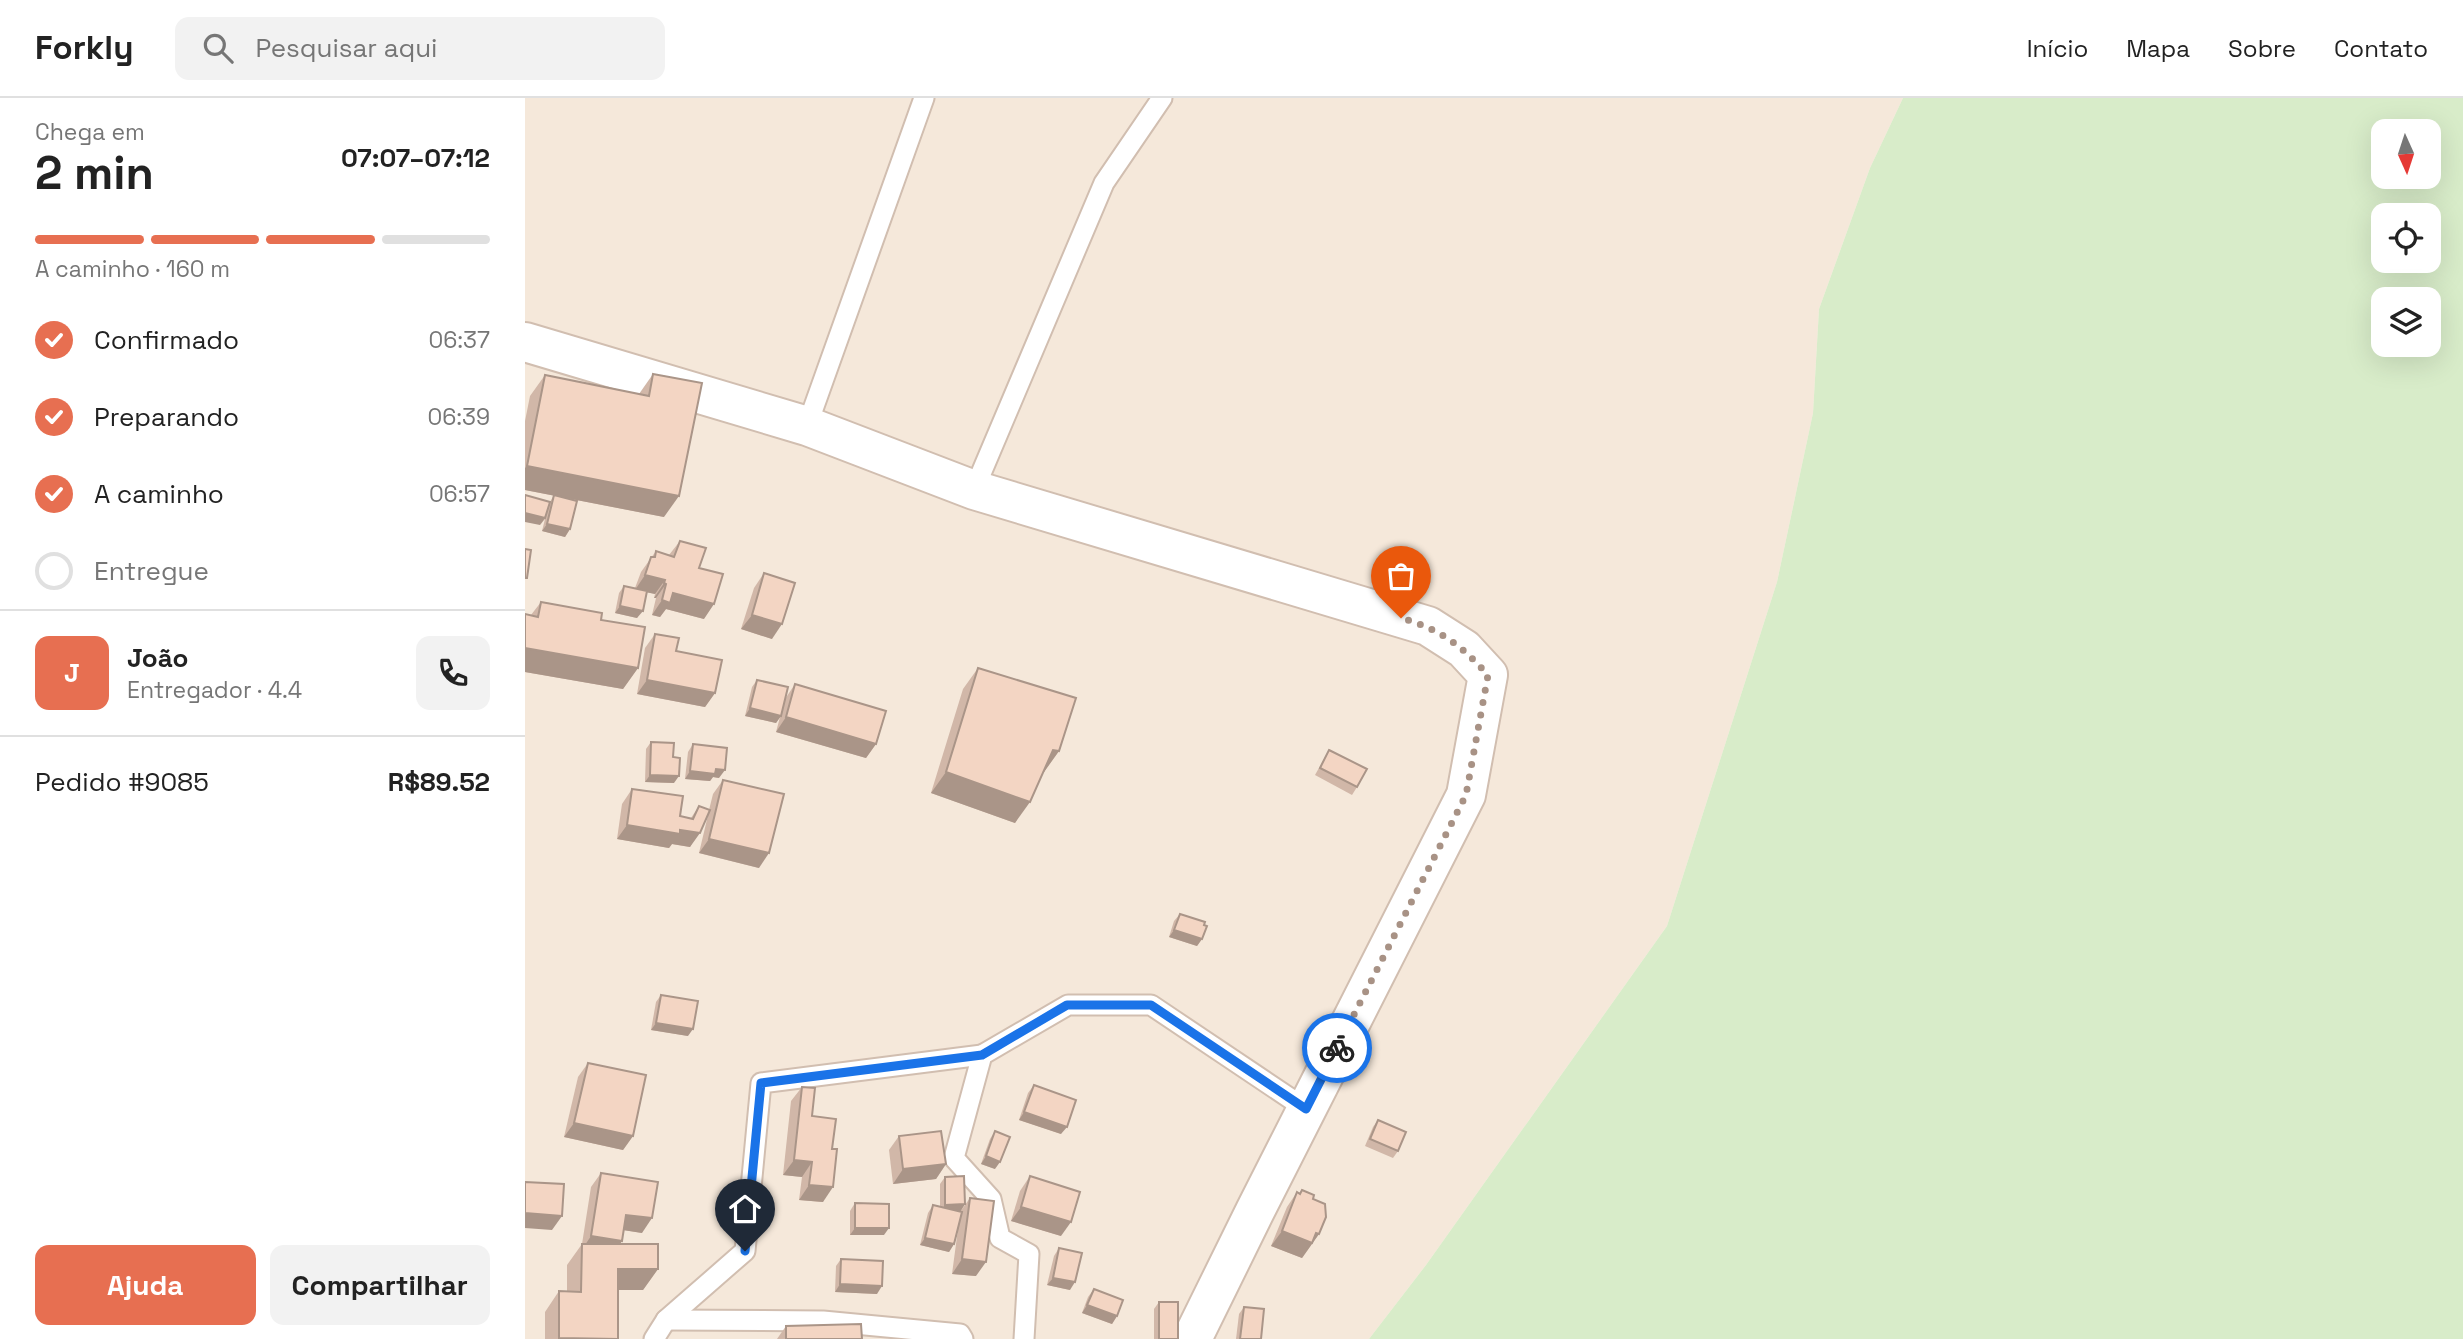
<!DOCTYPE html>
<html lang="pt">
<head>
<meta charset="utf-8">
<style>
	:root { --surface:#fff; --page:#f2f2f2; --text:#222; --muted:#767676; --line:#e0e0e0; --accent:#e76f51 }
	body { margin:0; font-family:"Space Grotesk",sans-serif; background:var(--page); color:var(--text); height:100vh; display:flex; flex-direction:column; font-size:26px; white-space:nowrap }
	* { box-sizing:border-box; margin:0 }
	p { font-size:23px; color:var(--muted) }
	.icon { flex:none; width:38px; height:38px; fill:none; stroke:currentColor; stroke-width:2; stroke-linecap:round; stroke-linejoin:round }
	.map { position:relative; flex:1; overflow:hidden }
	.drawer { display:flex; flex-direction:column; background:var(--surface); width:525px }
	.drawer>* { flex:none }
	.needle { width:46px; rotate:177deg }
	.controls { position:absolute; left:1846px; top:21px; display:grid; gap:14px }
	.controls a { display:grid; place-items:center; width:70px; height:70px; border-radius:14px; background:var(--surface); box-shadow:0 7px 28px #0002; font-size:35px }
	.pin { position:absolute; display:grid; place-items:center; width:60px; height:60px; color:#fff; margin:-72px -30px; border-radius:50% 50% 50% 0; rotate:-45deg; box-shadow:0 0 7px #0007 }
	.pin .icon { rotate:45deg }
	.courier { position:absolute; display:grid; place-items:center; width:70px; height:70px; margin:-35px; border:5px solid #1a73e8; border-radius:50%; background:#fff; color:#222; box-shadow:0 2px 9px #0007 }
	.overview em { font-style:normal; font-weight:800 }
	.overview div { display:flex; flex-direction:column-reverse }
	.overview { display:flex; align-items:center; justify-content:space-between; height:119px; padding:0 35px }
	h1 { font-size:46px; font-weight:800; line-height:52px }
	.bar { display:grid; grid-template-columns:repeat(4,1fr); gap:10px 7px; align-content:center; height:84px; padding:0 35px }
	.bar i { height:9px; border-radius:5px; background:var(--line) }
	.bar .current { background:var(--accent) }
	.bar p { grid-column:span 4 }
	.line { display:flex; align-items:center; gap:18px; padding:0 35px; border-top:2px solid var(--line) }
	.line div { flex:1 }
	.round { display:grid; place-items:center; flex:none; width:74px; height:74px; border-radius:14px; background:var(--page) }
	ol { padding:0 35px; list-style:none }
	li { display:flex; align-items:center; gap:21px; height:77px }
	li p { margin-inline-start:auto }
	li .icon { padding:7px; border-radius:50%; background:var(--accent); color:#fff; stroke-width:4 }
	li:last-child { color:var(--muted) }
	li i { width:38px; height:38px; border:4px solid var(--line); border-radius:50% }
	.button { display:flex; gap:14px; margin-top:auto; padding:14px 35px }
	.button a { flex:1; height:80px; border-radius:14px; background:var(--accent); color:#fff; font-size:28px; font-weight:800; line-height:80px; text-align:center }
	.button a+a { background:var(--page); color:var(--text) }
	header { display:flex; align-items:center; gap:42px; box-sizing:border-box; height:98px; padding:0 35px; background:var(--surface); border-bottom:2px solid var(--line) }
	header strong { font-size:33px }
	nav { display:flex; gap:38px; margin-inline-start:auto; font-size:24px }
	.search { width:490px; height:63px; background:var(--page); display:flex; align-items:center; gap:18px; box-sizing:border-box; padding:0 24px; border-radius:14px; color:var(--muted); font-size:26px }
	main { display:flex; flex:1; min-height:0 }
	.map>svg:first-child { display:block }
</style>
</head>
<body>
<header>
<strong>Forkly</strong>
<div class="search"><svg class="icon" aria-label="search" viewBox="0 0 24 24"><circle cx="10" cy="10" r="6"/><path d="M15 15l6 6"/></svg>Pesquisar aqui</div>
<nav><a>Início</a><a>Mapa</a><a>Sobre</a><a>Contato</a></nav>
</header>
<main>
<section class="drawer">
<div class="overview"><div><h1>2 min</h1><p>Chega em</p></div><em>07:07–07:12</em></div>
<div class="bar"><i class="current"></i><i class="current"></i><i class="current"></i><i></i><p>A caminho · 160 m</p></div>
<ol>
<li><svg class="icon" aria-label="check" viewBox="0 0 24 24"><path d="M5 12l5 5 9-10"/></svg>Confirmado<p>06:37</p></li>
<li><svg class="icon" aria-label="check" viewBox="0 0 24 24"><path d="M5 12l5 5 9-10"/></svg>Preparando<p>06:39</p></li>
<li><svg class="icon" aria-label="check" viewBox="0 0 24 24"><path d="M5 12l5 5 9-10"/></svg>A caminho<p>06:57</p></li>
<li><i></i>Entregue</li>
</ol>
<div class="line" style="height:126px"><b class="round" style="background:var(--accent);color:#fff">J</b><div><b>João</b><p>Entregador · 4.4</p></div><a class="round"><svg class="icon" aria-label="phone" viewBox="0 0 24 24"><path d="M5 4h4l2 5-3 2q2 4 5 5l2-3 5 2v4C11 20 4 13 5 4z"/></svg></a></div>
<div class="line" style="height:91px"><div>Pedido #9085</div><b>R$89.52</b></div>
<div class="button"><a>Ajuda</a><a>Compartilhar</a></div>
</section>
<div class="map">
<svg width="1938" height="1241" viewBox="0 0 1938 1241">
	<rect width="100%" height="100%" fill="#fdf6ec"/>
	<path fill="#f5e8da" d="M0 0H1378L1345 70 1294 211 1288 315 1252 484 1142 828 901 1167 844 1241H0Z"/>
	<path fill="#d8ecc9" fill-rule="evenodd" d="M1378 0H1938V1241H844L901 1167 1142 828 1252 484 1288 315 1294 211 1345 70ZM1858 33H1904V79H1858ZM1858 117H1904V163H1858ZM1858 201H1904V247H1858Z"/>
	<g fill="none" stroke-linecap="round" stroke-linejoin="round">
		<g stroke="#d1beb0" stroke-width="23">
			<g id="lane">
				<path d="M282 328 399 0"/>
				<path d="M449 392 579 85 637 0"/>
				<path d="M141 1222 298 1223 435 1236 438 1241"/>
				<path d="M129 1241 141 1222 220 1153 236 985 457 957"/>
				<path d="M499 1241 504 1156 475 1140 466 1101 429 1060 457 957 543 907H626L781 1011"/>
			</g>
		</g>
		<g stroke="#d1beb0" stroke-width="42">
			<path id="street" d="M0 244 282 328 449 392 903 528 939 551 963 577 941 697 730 1113 667 1241"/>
		</g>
		<use href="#lane" stroke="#fff" stroke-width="19"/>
		<use href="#street" stroke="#fff" stroke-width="38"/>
	</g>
	<g fill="#d1b7a8">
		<path d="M128 276 139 419 0 392V323L5 298 20 277 114 296Z"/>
		<path d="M29 397 45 431 40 439 17 433 20 421 15 427 25 404Z"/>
		<path d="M155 443 174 470 179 521 141 511 135 519 127 517 131 500H129L130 496 122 494 112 520 90 515 94 495 99 488 110 490 116 474 131 453 144 457Z"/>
		<path d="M239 475 247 541 216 531 229 490Z"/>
		<path d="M16 504 76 522 113 570 98 591 0 574V516L6 517Z"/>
		<path d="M130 536 151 553 190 595 180 609 112 596 120 550Z"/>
		<path d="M453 570 534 653 519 674H518L490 725 406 695 438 591Z"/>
		<path d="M232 582 260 601 270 586 351 646 341 660 251 634 255 619 251 625 220 618 227 589Z"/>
		<path d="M126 644 148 659 149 685 120 684 121 651Z"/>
		<path d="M168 646 194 680 188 679 185 683 160 681 163 654Z"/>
		<path d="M804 652 832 689 827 697 790 677Z"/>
		<path d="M198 682 234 770 174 755 184 713 165 749 147 746 144 750 92 741 97 706 107 691 155 718 166 720 174 708 184 712 188 696Z"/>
		<path d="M655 816 677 841 672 848 644 839 649 823Z"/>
		<path d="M136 897 163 938 126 932 131 904Z"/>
		<path d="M63 965 108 1038 98 1052 39 1039 53 979Z"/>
		<path d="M509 987 536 1036 494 1022 503 995Z"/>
		<path d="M277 989 287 1018 307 1051 298 1104 274 1102 277 1079 258 1077 266 1003Z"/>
		<path d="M853 1022 873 1053 868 1060 840 1048 848 1029Z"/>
		<path d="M470 1033V1071L456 1066 465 1041Z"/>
		<path d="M374 1038 421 1066 411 1081 368 1086 364 1052Z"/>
		<path d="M76 1075 117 1135 99 1132 97 1143 95 1146 133 1171 118 1192H93V1241H20V1214L34 1193H42V1167L57 1146 66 1089Z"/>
		<path d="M505 1078 536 1138 486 1123 495 1093Z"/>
		<path d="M420 1079 440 1106 435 1114 445 1100 451 1178 427 1176 433 1131 429 1146 424 1154 395 1147 403 1115 408 1107 415 1109V1086Z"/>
		<path d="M777 1092 788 1101 794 1136 777 1160 746 1148 762 1109 772 1094 774 1095Z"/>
		<path d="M330 1105 359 1137H325V1113Z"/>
		<path d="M534 1150 545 1192 522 1187 529 1158Z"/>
		<path d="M316 1161 352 1196 310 1194 311 1168Z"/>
		<path d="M569 1191 592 1218 587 1226 557 1215 563 1199Z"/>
		<path d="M634 1204 653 1241H629V1211Z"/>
		<path d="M719 1209 736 1241H711L714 1216Z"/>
		<path d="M261 1228 337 1241H252Z"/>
	</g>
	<g fill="#aa9588">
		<path d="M2 368 154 398 139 419 0 392V370Z"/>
		<path d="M0 415 20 420 15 427 0 424Z"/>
		<path d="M22 426 45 431 40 439 17 433Z"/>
		<path d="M120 477 140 482 130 496 110 492Z"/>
		<path d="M139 485 141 486 131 500H129Z"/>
		<path d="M148 495 189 506 179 521 141 511 135 519 127 517 137 502Z"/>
		<path d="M95 508 118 513 112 520 90 515Z"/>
		<path d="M227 517 257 526 247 541 216 531Z"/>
		<path d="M0 550 113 570 98 591 0 574Z"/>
		<path d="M122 582 190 595 180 609 112 596Z"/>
		<path d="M225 610 256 618 251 625 220 618Z"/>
		<path d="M261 619 351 646 341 660 251 634Z"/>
		<path d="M528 652 534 653 519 674 513 673Z"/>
		<path d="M191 671 200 672 194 680 188 679 185 683 160 681 165 673Z"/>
		<path d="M421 674 505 704 490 725 406 695Z"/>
		<path d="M125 677 154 678 149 685 120 684Z"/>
		<path d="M102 727 155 732 175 735 165 749 147 746 144 750 92 741Z"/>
		<path d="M184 741 244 755 234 770 174 755Z"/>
		<path d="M649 832 677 841 672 848 644 839Z"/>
		<path d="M131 925 168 931 163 938 126 932Z"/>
		<path d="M499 1014 542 1029 536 1036 494 1022Z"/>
		<path d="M49 1025 108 1038 98 1052 39 1039Z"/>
		<path d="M461 1058 475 1064 470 1071 456 1066Z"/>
		<path d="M269 1062 287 1064 277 1079 258 1077Z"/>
		<path d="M421 1066 411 1081 368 1086 378 1071Z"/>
		<path d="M284 1087 308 1089 298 1104 274 1102Z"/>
		<path d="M440 1106 435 1114H415L420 1107Z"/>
		<path d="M496 1109 546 1124 536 1138 486 1123Z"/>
		<path d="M0 1115 37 1118 27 1132 0 1130Z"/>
		<path d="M101 1117 127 1120 117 1135 91 1131Z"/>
		<path d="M330 1130H364L359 1137H325Z"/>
		<path d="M757 1133 791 1135 794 1136 777 1160 746 1148Z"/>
		<path d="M66 1138 97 1143 87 1158 56 1153Z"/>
		<path d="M400 1140 429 1146 424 1154 395 1147Z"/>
		<path d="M437 1161 461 1164 451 1178 427 1176Z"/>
		<path d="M93 1171H133L118 1192H79Z"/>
		<path d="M528 1180 550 1184 545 1192 522 1187Z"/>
		<path d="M315 1186 357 1188 352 1196 310 1194Z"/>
		<path d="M562 1207 592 1218 587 1226 557 1215Z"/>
	</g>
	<g fill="#f3d5c3" stroke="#aa9588" stroke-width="2">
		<path d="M128 276 177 285 154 398 2 368 20 277 124 298Z"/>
		<path d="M0 397 25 404 20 420 0 415Z"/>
		<path d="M29 397 52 403 45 431 22 426Z"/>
		<path d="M155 443 181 450 174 470 198 476 189 506 148 495 145 505 137 502 141 486 139 485 140 482 120 477 126 459H130L131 453 149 459Z"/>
		<path d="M0 451 6 452 2 480H0Z"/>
		<path d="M239 475 270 485 257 526 227 517Z"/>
		<path d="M99 488 122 493 118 513 95 508Z"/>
		<path d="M16 504 77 515 76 522 120 529 113 570 0 550V516L13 519Z"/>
		<path d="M130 536 154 540 151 553 197 562 190 595 122 582Z"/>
		<path d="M453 570 551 600 534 653 528 652 505 704 421 674Z"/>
		<path d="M232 582 263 589 256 618 225 610Z"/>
		<path d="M270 586 361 613 351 646 261 619Z"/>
		<path d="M126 644 149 645 148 659 155 660 154 678 125 677Z"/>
		<path d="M168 646 202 650 200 672 191 671 190 676 165 673Z"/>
		<path d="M804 652 842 671 832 689 795 670Z"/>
		<path d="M198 682 259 696 244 755 184 741Z"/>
		<path d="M107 691 158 698 155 718 168 721 174 708 185 712 175 735 155 732V736L102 727Z"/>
		<path d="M655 816 680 824 679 827 682 828 677 841 649 832Z"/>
		<path d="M136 897 173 903 168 931 131 925Z"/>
		<path d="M63 965 121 977 108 1038 49 1025Z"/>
		<path d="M509 987 551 1002 542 1029 499 1014Z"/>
		<path d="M277 989 290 990 287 1018 311 1021 307 1051H312L308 1089 284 1087 287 1064 269 1062Z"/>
		<path d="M853 1022 881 1034 873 1053 845 1041Z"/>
		<path d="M416 1033 421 1066 378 1071 374 1038Z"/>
		<path d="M470 1033 485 1039 475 1064 461 1058Z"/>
		<path d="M76 1075 133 1084 127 1120 101 1117 97 1143 66 1138Z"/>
		<path d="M439 1078 440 1106 420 1107V1079Z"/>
		<path d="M505 1078 555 1094 546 1124 496 1109Z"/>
		<path d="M0 1084 39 1086 37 1118 0 1115Z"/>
		<path d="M777 1092 789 1097 788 1101 800 1106 801 1119 794 1136 791 1135 787 1145 757 1133 772 1094 775 1096Z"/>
		<path d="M445 1100 469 1103 461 1164 437 1161Z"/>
		<path d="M330 1105 364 1106V1130H330Z"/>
		<path d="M408 1107 437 1114 429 1146 400 1140Z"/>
		<path d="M57 1146H133V1171H93V1241L34 1240V1193L56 1194Z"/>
		<path d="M534 1150 557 1155 550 1184 528 1180Z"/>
		<path d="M316 1161 358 1163 357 1188 315 1186Z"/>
		<path d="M569 1191 598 1202 592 1218 562 1207Z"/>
		<rect x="634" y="1204" width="19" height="37"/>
		<path d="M719 1209 739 1211 736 1241H715Z"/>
		<path d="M336 1226 337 1241H261V1228Z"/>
	</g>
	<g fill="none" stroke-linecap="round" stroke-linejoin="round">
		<path stroke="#a89285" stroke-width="7" stroke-dasharray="0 12.6" d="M812 950 941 697 963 577C935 546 916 532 876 520"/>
		<path stroke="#1a73e8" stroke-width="9" d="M220 1153 236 985 457 957 542 907H626L781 1011 812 950"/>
	</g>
</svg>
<div class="controls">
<a><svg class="needle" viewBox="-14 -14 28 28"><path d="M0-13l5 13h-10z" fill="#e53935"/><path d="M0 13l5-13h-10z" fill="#767676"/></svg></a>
<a><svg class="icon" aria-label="locate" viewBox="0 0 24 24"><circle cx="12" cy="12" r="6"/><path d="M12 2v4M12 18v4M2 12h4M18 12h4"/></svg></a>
<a><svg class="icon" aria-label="layers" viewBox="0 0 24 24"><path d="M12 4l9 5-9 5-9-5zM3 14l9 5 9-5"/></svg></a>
</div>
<div class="pin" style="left:876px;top:520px;background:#ea580c"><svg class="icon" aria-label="bag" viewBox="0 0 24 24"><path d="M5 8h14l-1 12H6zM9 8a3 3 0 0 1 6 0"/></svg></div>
<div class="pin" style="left:220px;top:1153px;background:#1f2937"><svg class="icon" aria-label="home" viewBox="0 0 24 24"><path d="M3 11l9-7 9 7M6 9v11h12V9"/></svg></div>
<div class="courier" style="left:812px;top:950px"><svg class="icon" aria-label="bike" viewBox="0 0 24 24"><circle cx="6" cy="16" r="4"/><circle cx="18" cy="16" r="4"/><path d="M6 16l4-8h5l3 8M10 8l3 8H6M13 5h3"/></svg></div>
</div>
</main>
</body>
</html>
